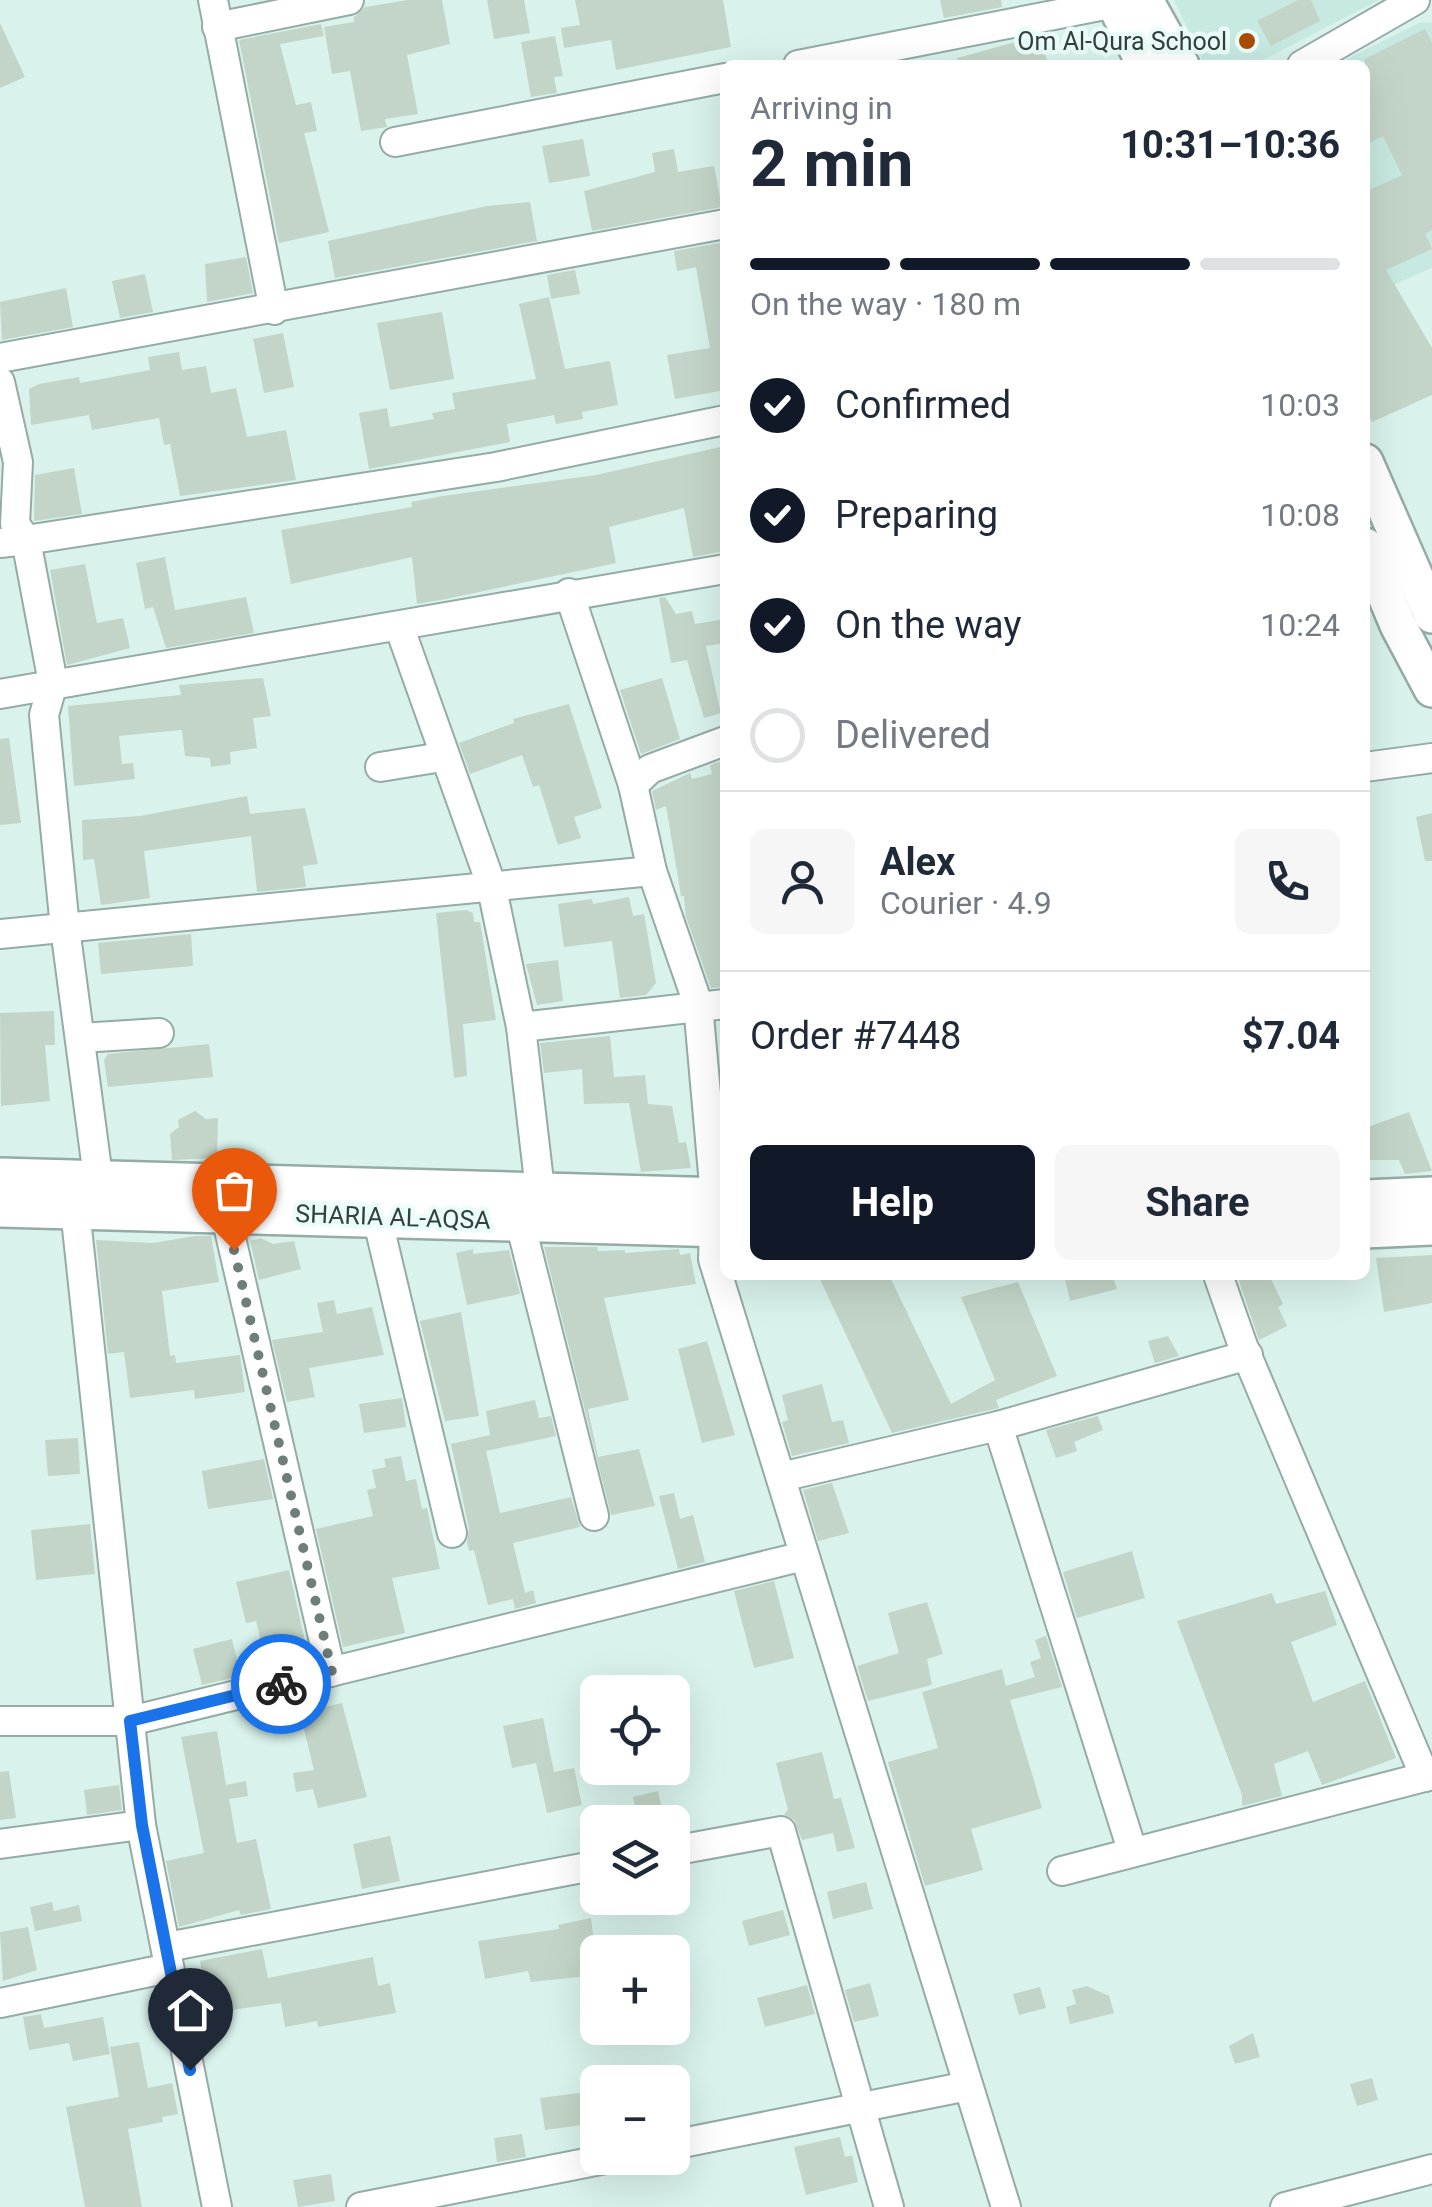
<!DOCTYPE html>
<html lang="en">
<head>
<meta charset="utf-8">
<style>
	:root { --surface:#fff; --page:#f6f6f7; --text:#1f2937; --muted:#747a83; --line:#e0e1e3; --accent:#111827 }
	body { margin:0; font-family:Roboto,sans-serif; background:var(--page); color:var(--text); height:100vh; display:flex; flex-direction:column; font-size:38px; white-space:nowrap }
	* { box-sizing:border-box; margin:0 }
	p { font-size:32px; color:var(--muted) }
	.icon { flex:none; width:55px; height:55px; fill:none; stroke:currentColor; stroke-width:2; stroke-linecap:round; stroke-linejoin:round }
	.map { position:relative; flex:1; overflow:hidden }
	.details { position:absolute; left:720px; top:60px; width:650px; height:1220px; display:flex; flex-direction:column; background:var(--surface); border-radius:15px; box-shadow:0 10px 40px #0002 }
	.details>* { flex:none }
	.tools { position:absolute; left:580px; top:1675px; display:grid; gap:20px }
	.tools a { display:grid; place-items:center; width:110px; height:110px; border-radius:15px; background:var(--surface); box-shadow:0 10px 40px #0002; font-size:50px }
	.pin { position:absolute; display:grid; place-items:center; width:85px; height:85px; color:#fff; margin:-102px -42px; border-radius:50% 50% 50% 0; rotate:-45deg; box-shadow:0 0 10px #0007 }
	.pin .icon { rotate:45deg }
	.courier { position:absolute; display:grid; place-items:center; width:100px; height:100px; margin:-50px; border:8px solid #1a73e8; border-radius:50%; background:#fff; color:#222; box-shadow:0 2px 12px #0007 }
	.head em { font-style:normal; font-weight:700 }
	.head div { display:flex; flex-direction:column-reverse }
	.head { display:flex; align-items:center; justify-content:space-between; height:170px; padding:0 30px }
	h1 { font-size:65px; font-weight:700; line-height:75px }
	.bar { display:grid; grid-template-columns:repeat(4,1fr); gap:15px 10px; align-content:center; height:120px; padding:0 30px }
	.bar i { height:12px; border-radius:8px; background:var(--line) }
	.bar .active { background:var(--accent) }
	.bar p { grid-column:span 4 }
	.line { display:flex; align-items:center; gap:25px; padding:0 30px; border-top:2px solid var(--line) }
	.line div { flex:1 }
	.round { display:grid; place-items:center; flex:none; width:105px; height:105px; border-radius:15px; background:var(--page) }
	ol { padding:0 30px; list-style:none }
	li { display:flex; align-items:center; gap:30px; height:110px }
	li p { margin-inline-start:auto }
	li .icon { padding:10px; border-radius:50%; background:var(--accent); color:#fff; stroke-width:4 }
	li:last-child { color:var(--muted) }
	li i { width:55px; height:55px; border:5px solid var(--line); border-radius:50% }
	.action { display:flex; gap:20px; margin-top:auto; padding:20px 30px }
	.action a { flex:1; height:115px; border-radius:15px; background:var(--accent); color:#fff; font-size:40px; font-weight:700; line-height:115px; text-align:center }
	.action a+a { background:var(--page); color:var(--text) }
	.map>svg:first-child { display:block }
</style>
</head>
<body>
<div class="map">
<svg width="1432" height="2207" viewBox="0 0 1432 2207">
	<rect width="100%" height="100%" fill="#d9f2ec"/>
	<g fill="#c7e9e1">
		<path d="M1174 0H1379L1253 65H1205Z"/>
		<path d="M1421 22 1432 23V268L1365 297V65H1335Z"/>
	</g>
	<g fill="#c3d5c8">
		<path d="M408 0H442L450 44 407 55 418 114 385 119 387 127 361 131 350 71 332 74 324 27 354 22V17L365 7Z"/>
		<path d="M487 0H524L530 33 494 39Z"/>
		<path d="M575 0H723L731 47 616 70 611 40 564 48 561 28 580 25Z"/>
		<path d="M940 0H1001L1002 7 944 18Z"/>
		<path d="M1298 0H1311L1320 21 1271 46 1257 21Z"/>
		<path d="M0 23 25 77 0 88Z"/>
		<path d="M321 24 324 36 280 44 296 105 311 102 317 131 304 133 329 232 279 243 239 40Z"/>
		<path d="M1425 29 1432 42V230L1425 234 1432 249 1386 270 1432 348V395L1372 422 1365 409V192L1402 175 1383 136 1365 145V59Z"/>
		<path d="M1041 35 1048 65H958L957 58Z"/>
		<path d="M555 36 563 76 554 77 557 93 531 97 521 42Z"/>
		<path d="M583 139 590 176 549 183 542 146Z"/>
		<path d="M674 149 678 172 714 166 722 207 592 231 584 191 655 172 652 153Z"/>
		<path d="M530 202 537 241 335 278 328 241 487 206Z"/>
		<path d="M720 243 725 272V390L675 399 667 355 710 348 696 267 677 271 674 251Z"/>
		<path d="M246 257 253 293 207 302 205 264Z"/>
		<path d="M575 270 580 294 551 299 547 275Z"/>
		<path d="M145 274 153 312 120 318 112 281Z"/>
		<path d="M66 288 73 327 2 340 0 302Z"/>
		<path d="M549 297 565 369 610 361 618 405 582 412 583 419 556 424 554 415 507 424 510 442 369 469 359 413 387 408 390 427 434 419 432 413 455 409 452 393 536 379 519 304Z"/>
		<path d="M442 312 454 379 390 390 377 323Z"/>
		<path d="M283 333 294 387 264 393 253 339Z"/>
		<path d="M179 352 182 370 206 366 211 393 236 388 247 437 286 430 296 480 180 496 170 444 164 445 159 418 92 430 89 415 31 425 29 389 39 384 79 377 80 383 150 370 148 357Z"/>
		<path d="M725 446V551L693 557 684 508 609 527 616 563 446 599 417 604 412 557 291 584 281 530 412 507 411 502 443 496 596 475Z"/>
		<path d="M74 468 82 514 34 521 35 475Z"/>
		<path d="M165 557 175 610 246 597 254 633 166 648 153 607 145 609 136 563Z"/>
		<path d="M85 564 97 623 123 618 130 648 67 665 50 570Z"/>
		<path d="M665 597 676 614 692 611 695 624 725 619V643L706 646 721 713 704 718 687 660 671 663 659 598Z"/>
		<path d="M263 678 271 716 253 718 257 748 230 752 231 764 211 767 210 758 185 756 182 730 128 735 119 736 122 764 133 763 135 779 74 786 68 706 181 695 179 685Z"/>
		<path d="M662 678 680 739 641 754 620 690Z"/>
		<path d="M569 704 602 808 574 817 581 838 558 845 539 785 533 787 522 755 470 774 459 743 514 723 513 719Z"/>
		<path d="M9 738 21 823 0 825V739Z"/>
		<path d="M725 760V987L711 988 686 917 684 896H681L666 806 656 810 652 791 690 773 692 779 712 774 710 765Z"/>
		<path d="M247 796 250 814 305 808 318 864 303 866 306 887 257 892 251 836 144 851 150 898 101 905 94 859 83 860 82 820 140 816Z"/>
		<path d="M1432 813V861H1425L1416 817Z"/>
		<path d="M629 897 633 916 644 914 656 983 646 995 620 998 612 941 564 947 558 904 592 899 593 904Z"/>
		<path d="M466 910 473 913 474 922H480L496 1020 463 1024 467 1076 454 1078 436 913Z"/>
		<path d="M191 934 193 966 101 974 98 943Z"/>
		<path d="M558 960 563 1001 537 1005 526 964Z"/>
		<path d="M54 1011 55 1045H45L50 1101 1 1106 0 1013Z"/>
		<path d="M610 1036 614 1077 645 1075 648 1104 672 1106 679 1143 686 1142 691 1168 641 1172 629 1103 584 1104 582 1069 544 1073 540 1043Z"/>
		<path d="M209 1044 213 1077 108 1087 104 1060 108 1054Z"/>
		<path d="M195 1111 206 1119 218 1118 217 1158 172 1160 170 1134 179 1127 178 1120Z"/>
		<path d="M1409 1112 1432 1171 1405 1174 1399 1160H1365V1128Z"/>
		<path d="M195 1236H211L219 1282 162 1291 170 1356 175 1355 176 1363 240 1355 245 1392 195 1399 194 1390 130 1398 124 1352 108 1354 96 1240 153 1243Z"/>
		<path d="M261 1238 273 1244 294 1241 301 1269 259 1280 250 1241Z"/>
		<path d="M544 1247H597L598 1251 625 1250V1253L679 1249 680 1255 690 1253 696 1284 604 1298 629 1400 588 1409 598 1457 639 1449 655 1506 611 1515Z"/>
		<path d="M473 1249V1254L509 1250 520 1294 467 1305 456 1253Z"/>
		<path d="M1432 1255V1303L1384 1312 1376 1258Z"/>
		<path d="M818 1275H889L951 1404 995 1380 961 1297 1018 1282 1057 1376 996 1400 999 1408 892 1433Z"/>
		<path d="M1064 1275H1112L1117 1289 1070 1301Z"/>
		<path d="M1237 1275H1269L1283 1304 1278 1307 1287 1326 1259 1340Z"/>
		<path d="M334 1300 337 1314 372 1307 384 1355 309 1368 315 1397 287 1402 272 1340 323 1332 317 1303Z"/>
		<path d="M461 1312 479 1416 445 1421 420 1321Z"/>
		<path d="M1168 1336 1179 1356 1155 1363 1148 1341Z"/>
		<path d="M707 1341 735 1435 702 1443 678 1349Z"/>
		<path d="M822 1384 832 1422 843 1420 849 1443 792 1456 782 1422 788 1420 782 1395Z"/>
		<path d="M402 1398 406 1427 364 1433 359 1404Z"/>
		<path d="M535 1400 539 1418 551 1416 556 1436 486 1451 500 1513 571 1497 580 1527 513 1543 525 1593 533 1590 536 1603 515 1609 513 1599 488 1605 474 1550 469 1551 467 1542 469 1529 451 1444 490 1435 486 1411Z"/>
		<path d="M1098 1416 1103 1430 1074 1442 1077 1451 1056 1458 1046 1430Z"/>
		<path d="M78 1438 80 1474 48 1476 45 1440Z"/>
		<path d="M401 1456 406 1481 416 1479 422 1509 427 1508 440 1569 392 1578 405 1633 343 1647 316 1529 373 1516 367 1490 376 1488 372 1470 386 1467 384 1459Z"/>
		<path d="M264 1459 273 1499 208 1509 202 1471Z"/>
		<path d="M832 1483 849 1533 818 1541 803 1490Z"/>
		<path d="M674 1493 680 1519 693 1515 705 1562 678 1569 659 1496Z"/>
		<path d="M90 1524 95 1574 36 1580 31 1530Z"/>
		<path d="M1132 1551 1145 1598 1077 1618 1063 1572Z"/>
		<path d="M289 1570 309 1659 268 1669 256 1621 246 1623 236 1582Z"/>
		<path d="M774 1581 794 1658 754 1668 734 1591Z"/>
		<path d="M1325 1591 1337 1625 1291 1642 1313 1702 1365 1681 1396 1758 1322 1785 1308 1751 1274 1764 1282 1796 1242 1806V1795L1177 1621 1272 1593 1276 1604Z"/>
		<path d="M927 1602 943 1654 927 1659 932 1685 868 1701 857 1666 899 1653 888 1613Z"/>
		<path d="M1046 1636 1062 1687 1010 1700 1042 1808 971 1829 983 1870 925 1886 888 1762 938 1748 922 1692 1002 1669 1006 1686 1035 1677 1030 1662 1041 1658 1035 1640Z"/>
		<path d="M232 1639 241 1676 202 1685 193 1649Z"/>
		<path d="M342 1703 367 1797 318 1808 313 1789 296 1792 293 1773 314 1770 300 1713Z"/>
		<path d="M543 1718 554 1772 574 1768 582 1805 547 1813 536 1763 512 1768 503 1726Z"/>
		<path d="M217 1731 226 1785 246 1781 248 1796 229 1799 237 1843 256 1839 271 1909 241 1915 239 1910 179 1927 166 1861 204 1853 181 1737Z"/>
		<path d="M822 1752 834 1799 841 1798 855 1848 837 1852 833 1833 802 1840 794 1820 784 1814 788 1810 776 1763Z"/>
		<path d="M9 1771 16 1818 0 1820V1772Z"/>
		<path d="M119 1785 122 1810 87 1815 84 1790Z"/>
		<path d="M658 1791 665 1822H638L633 1797Z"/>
		<path d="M390 1836 400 1881 362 1889 353 1844Z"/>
		<path d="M866 1882 873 1909 833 1919 827 1892Z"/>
		<path d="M52 1902 54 1911 79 1905 82 1921 35 1931 30 1907Z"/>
		<path d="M783 1910 790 1935 749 1946 742 1921Z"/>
		<path d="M591 1918 598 1975 531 1982 528 1971 485 1979 478 1941 559 1929 558 1925Z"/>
		<path d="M28 1927 37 1970 3 1981 0 1932Z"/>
		<path d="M262 1949 268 1978 373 1957 378 1986 390 1983 396 2013 318 2027 317 2021 285 2027 281 2003 210 2013 200 1961Z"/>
		<path d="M870 1983 879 2016 854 2022 845 1990Z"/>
		<path d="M807 1985 815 2014 765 2027 757 1998Z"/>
		<path d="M1087 1986 1109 1996 1114 2013 1070 2024 1066 2007 1076 2004 1072 1990Z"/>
		<path d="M1040 1987 1046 2008 1019 2015 1013 1994Z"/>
		<path d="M41 2014 44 2028 103 2017 110 2054 73 2061 69 2043 29 2050 23 2017Z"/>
		<path d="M1253 2033 1260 2057 1235 2064 1229 2046Z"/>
		<path d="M139 2042 148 2088 172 2083 178 2114 162 2117 163 2122 128 2129 142 2207H85L66 2107 119 2097 110 2047Z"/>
		<path d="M1372 2078 1378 2100 1357 2106 1350 2084Z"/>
		<path d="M586 2092 590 2124 545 2130 540 2098Z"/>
		<path d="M522 2134 526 2157 497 2162 494 2138Z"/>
		<path d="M840 2137 845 2157 852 2155 858 2182 806 2195 794 2147Z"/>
		<path d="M331 2174 335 2201 298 2207 293 2180Z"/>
	</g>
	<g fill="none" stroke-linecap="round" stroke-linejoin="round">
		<g stroke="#94aba6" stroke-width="32">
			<g id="minor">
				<path d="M213 0 274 310"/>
				<path d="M217 27 349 0"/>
				<path d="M798 65 1115 3"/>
				<path d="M1302 65 1415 0"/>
				<path d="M395 142 725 78"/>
				<path d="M0 358 725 224"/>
				<path d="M0 382 18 462 15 524 26 540 0 543"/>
				<path d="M569 593 633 785 652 871 698 1004 715 1196 713 1259 1006 2207"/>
				<path d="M399 626 491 884 521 1027 540 1190"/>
				<path d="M0 694 725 569"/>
				<path d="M380 767 442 757"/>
				<path d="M1365 767 1432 758"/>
				<path d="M633 785 650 769 725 741"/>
				<path d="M0 934 652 871"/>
				<path d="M521 1027 725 1004"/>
				<path d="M81 1038 159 1033"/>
				<path d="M98 1177 65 928 44 715 53 683 26 540 496 467 725 420"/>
				<path d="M75 1209 141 1825 217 2207"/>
				<path d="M225 1212 331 1672"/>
				<path d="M377 1217 452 1533"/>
				<path d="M520 1222 594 1516"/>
				<path d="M1218 1275 1243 1346 1425 1777"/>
				<path d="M998 1426 1132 1850"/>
				<path d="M781 1477 998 1426 1248 1355"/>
				<path d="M0 1721H130L804 1556"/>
				<path d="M0 1844 141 1825"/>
				<path d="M672 1851 781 1831 889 2207"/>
				<path d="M1062 1871 1432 1775"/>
				<path d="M167 1947 598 1865"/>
				<path d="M0 2003 169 1968"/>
				<path d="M672 2145 968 2086"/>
				<path d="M361 2207 611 2158"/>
				<path d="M1285 2207 1432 2169"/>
			</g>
		</g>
		<g stroke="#94aba6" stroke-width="40">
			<g id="major">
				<path d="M1113 0 1145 65"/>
				<path d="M1145 0 1181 65"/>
				<path d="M1365 462 1432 615"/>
				<path d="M1365 546 1398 625 1432 689"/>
				<path d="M0 1176 725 1196"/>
				<path d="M1365 1198 1432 1195"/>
				<path d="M0 1209 725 1229"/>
				<path d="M1365 1230 1432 1227"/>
			</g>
		</g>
		<use href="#minor" stroke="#fff" stroke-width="28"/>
		<use href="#major" stroke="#fff" stroke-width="35"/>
	</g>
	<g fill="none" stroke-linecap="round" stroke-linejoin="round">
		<path stroke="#6e7e7a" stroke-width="10" stroke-dasharray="0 18" d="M234 1250 332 1672 281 1684"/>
		<path stroke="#1a73e8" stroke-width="12" d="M190 2070 142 1825 130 1721 281 1684"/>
	</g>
	<circle fill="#ab4b01" stroke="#eafef9" stroke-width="4" cx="1247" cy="41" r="10"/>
	<g text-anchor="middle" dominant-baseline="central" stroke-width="9" stroke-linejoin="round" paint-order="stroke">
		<g font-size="25" fill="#353f3c" stroke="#eafef9" text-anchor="end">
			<text x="1227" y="41">Om Al-Qura School</text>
		</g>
		<g font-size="25" fill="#353f3c" stroke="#eafef9">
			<text transform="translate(393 1217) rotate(2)">SHARIA AL-AQSA</text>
		</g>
	</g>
</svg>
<div class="tools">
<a><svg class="icon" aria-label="locate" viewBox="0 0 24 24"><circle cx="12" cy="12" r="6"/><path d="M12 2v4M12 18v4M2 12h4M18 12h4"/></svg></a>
<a><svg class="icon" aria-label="layers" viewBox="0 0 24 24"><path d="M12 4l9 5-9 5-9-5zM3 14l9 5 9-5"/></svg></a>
<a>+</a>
<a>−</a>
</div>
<div class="pin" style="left:234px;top:1250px;background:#ea580c"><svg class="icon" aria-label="bag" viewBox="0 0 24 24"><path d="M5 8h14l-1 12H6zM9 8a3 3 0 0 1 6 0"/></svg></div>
<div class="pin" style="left:190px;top:2070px;background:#1f2937"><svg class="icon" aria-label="home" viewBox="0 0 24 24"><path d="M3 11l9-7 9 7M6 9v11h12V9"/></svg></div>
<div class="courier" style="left:281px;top:1684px"><svg class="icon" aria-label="bike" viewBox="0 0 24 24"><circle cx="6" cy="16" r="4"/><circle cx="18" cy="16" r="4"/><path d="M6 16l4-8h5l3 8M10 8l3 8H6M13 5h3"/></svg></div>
<section class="details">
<div class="head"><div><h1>2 min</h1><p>Arriving in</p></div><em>10:31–10:36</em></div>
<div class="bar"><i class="active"></i><i class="active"></i><i class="active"></i><i></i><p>On the way · 180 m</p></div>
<ol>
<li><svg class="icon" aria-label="check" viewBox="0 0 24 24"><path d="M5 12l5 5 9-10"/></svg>Confirmed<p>10:03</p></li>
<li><svg class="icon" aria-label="check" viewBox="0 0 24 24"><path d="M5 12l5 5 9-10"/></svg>Preparing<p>10:08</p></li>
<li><svg class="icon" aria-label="check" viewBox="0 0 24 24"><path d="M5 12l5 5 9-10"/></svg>On the way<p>10:24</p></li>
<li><i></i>Delivered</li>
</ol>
<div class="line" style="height:180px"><a class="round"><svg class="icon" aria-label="person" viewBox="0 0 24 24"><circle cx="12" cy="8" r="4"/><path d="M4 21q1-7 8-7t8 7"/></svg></a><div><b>Alex</b><p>Courier · 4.9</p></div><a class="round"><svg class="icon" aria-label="phone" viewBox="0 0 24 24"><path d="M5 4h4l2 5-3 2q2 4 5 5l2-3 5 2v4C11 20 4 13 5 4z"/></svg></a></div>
<div class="line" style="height:130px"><div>Order #7448</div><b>$7.04</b></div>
<div class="action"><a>Help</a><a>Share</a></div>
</section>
</div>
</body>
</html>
